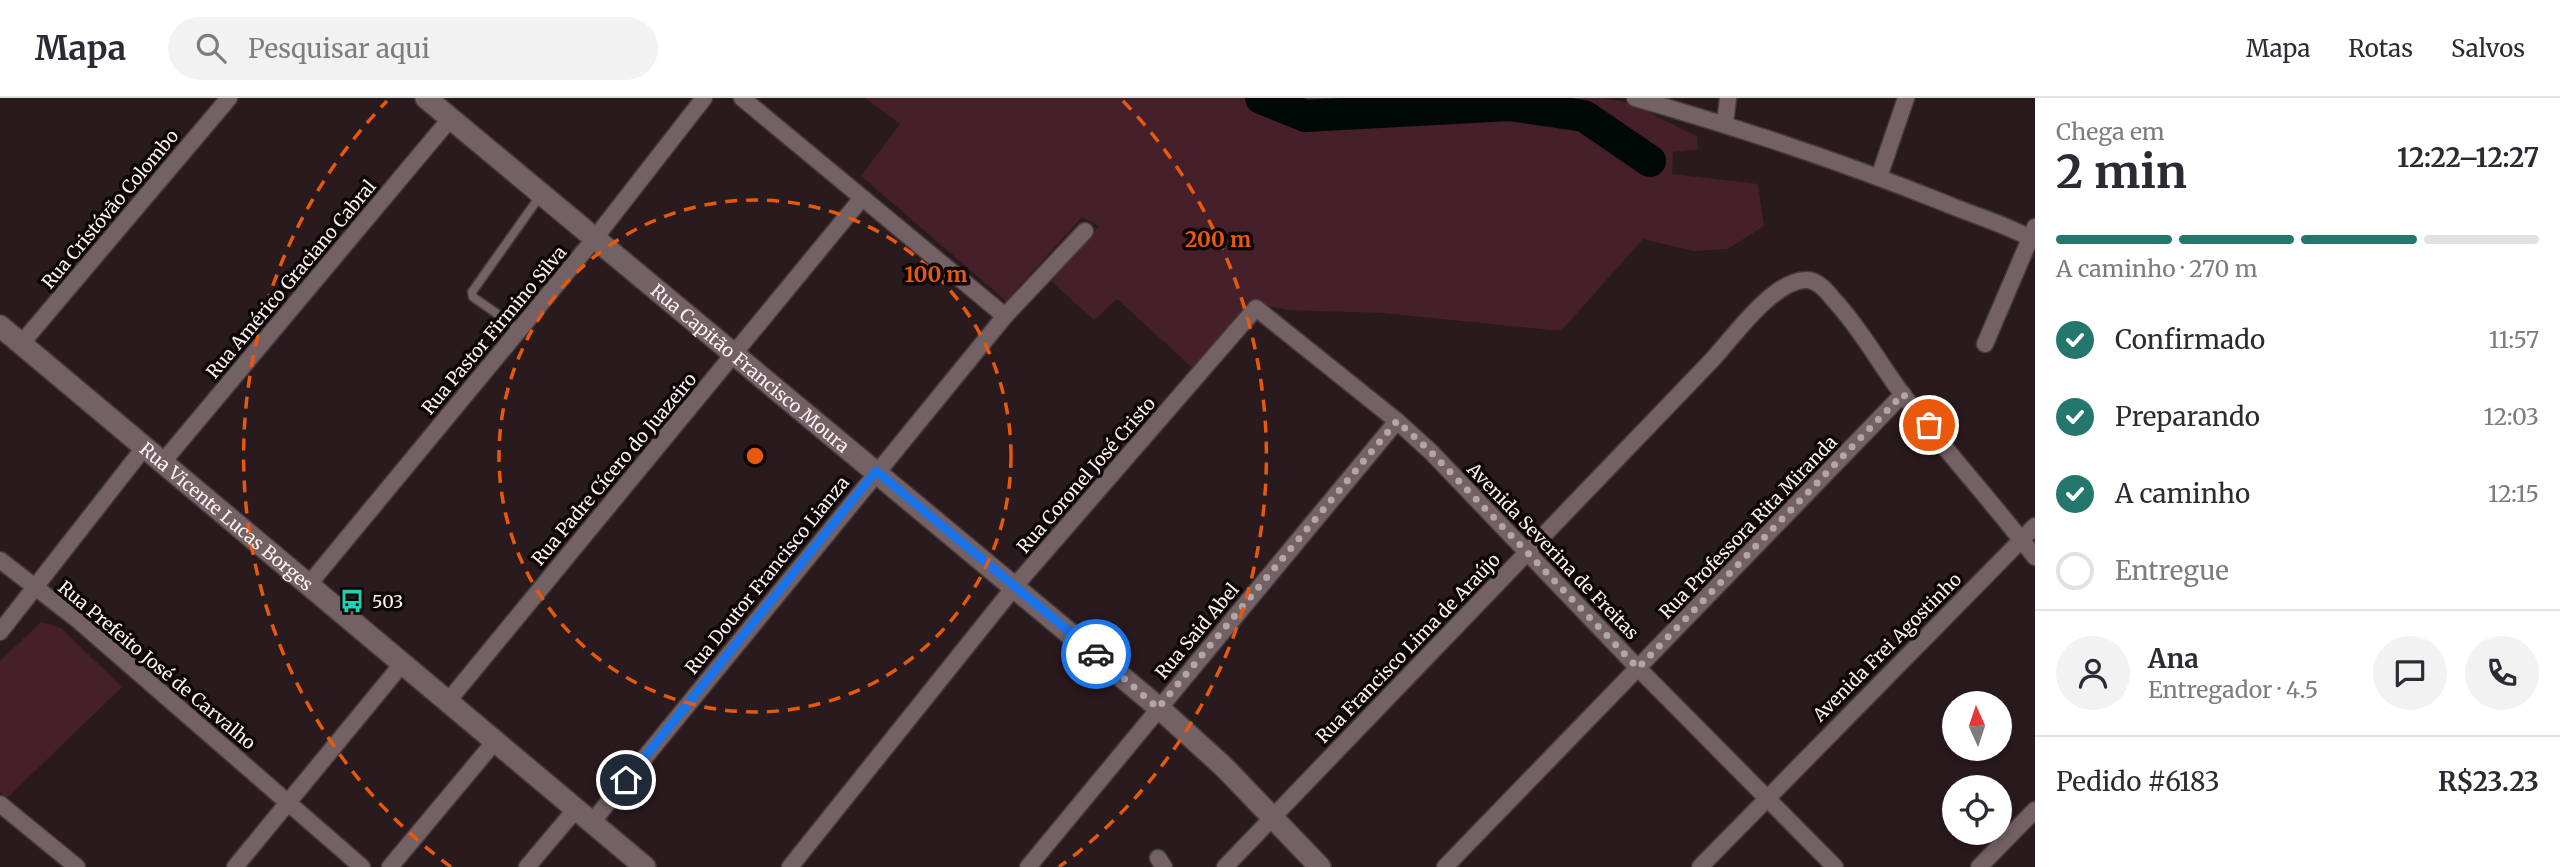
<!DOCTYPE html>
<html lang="pt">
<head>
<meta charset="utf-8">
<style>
	:root { --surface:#fff; --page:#f2f2f3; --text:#2b2b33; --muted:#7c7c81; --line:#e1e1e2; --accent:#23776c }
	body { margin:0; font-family:Merriweather,serif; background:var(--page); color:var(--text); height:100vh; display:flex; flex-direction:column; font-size:26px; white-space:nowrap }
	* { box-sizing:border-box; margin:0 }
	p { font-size:23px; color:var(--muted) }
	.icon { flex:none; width:38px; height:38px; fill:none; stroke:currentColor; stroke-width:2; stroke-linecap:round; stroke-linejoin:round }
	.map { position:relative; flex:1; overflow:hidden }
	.side { display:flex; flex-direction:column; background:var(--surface); width:525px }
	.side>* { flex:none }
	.needle { width:46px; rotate:357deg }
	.buttons { position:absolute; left:1942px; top:593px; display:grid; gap:14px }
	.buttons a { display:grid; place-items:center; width:70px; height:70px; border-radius:50%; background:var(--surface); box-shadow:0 4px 10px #0003; font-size:35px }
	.pin { position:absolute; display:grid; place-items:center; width:60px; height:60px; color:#fff; margin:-30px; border:4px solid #fff; border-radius:50%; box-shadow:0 2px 7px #0007 }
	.courier { position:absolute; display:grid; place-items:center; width:70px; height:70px; margin:-35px; border:5px solid #1a73e8; border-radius:50%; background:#fff; color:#222; box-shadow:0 2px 9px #0007 }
	.headline em { font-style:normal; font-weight:700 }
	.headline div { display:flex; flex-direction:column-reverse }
	.headline { display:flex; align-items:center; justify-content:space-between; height:119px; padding:0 21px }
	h1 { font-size:46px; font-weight:700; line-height:52px }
	.bar { display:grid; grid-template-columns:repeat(4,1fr); gap:10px 7px; align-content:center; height:84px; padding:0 21px }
	.bar i { height:9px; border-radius:5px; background:var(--line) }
	.bar .selected { background:var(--accent) }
	.bar p { grid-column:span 4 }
	.line { display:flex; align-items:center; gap:18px; padding:0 21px; border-top:2px solid var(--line) }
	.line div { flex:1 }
	.round { display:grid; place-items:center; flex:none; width:74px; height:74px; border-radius:37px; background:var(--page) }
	ol { padding:0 21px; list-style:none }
	li { display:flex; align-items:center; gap:21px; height:77px }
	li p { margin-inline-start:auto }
	li .icon { padding:7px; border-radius:50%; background:var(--accent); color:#fff; stroke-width:4 }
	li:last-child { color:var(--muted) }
	li i { width:38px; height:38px; border:4px solid var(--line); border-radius:50% }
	header { display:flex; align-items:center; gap:42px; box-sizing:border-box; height:98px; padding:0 35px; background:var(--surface); border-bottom:2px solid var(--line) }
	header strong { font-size:33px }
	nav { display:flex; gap:38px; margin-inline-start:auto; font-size:24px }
	.search { width:490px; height:63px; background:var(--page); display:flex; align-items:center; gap:18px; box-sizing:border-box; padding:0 24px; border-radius:38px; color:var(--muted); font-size:26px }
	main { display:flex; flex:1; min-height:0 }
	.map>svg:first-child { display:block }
</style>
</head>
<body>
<header>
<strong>Mapa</strong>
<div class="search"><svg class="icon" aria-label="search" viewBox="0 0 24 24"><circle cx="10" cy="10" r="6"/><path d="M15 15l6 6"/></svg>Pesquisar aqui</div>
<nav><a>Mapa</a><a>Rotas</a><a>Salvos</a></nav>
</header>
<main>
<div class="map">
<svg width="2035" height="769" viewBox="0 0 2035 769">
	<rect width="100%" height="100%" fill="#291a1d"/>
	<g fill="#451f29">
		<path d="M865 0H1603L1629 5 1697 38 1698 51 1673 54 1672 76 1758 86 1764 128 1728 151 1693 153 1643 141 1561 233 1382 215 1287 212 1258 205 1197 274 1117 201 1094 222 1051 183 1099 128 1082 119 1006 203 861 78 900 26Z"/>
		<path d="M41 524 61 530 122 589 7 700 0 694V563Z"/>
	</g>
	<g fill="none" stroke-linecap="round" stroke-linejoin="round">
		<path stroke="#010906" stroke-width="32" d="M1261 0 1305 18 1510 7 1584 18 1650 63"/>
		<g stroke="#45393b" stroke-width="11">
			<path id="service" d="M519 231 473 199 472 194 540 98"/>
		</g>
		<g stroke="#45393b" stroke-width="19">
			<g id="minor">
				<path d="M742 0 1005 218"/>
				<path d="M1635 0C1740 30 1845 65 1947 106 1975 118 2009 127 2035 143"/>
				<path d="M1725 25 1728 0"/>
				<path d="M1879 79 1906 0"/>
				<path d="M21 246 229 0"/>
				<path d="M1985 246 2035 129"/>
				<path d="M162 365 450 21"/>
				<path d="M0 462 79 523 362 769"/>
				<path d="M310 485 595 140 704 0"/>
				<path d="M0 534 143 351"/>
				<path d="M449 602 862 100"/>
				<path d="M0 706 77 769"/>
				<path d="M593 723 1005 218 1085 133"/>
				<path d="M1158 760 1164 769"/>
				<path d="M235 769 402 566"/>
				<path d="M390 769 496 642"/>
				<path d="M527 769 576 711"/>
				<path d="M790 769 1015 488 1256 210 1397 323 1431 354 1638 570 1835 769"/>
				<path d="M1028 769 1397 323"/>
				<path d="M1225 769 1713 261C1734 238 1772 184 1805 182 1817 181 1827 193 1834 202 1861 231 1879 265 1903 297 1945 352 1992 404 2035 459"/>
				<path d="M1445 769 1903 296"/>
				<path d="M1700 769 2035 428"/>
				<path d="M1979 769 2035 712"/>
			</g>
		</g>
		<g stroke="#45393b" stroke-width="24">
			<g id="secondary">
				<path id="s1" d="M426 0 1158 609 1224 669 1320 769"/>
				<path id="s2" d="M0 228 645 769"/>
			</g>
		</g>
		<use href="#service" stroke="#736164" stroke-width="8"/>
		<use href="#minor" stroke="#736164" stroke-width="16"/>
		<use href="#secondary" stroke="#736164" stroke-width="21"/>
	</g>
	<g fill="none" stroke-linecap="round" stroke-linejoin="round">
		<path stroke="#b2a6a8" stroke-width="7" stroke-dasharray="0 12.6" d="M1096 556 1158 610 1397 323 1431 354 1638 570 1903 296 1929 327"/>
		<path stroke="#1a73e8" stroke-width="9" d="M626 682 876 373 1096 556"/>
	</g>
	<g fill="none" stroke="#e8590c" stroke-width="3.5" stroke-dasharray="12 9">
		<circle cx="755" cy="358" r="256"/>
		<path d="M451 769A511 511 0 0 1 387 3M1123 3A511 511 0 0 1 1059 769"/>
	</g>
	<defs>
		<g id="bus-bare" transform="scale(1.89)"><path d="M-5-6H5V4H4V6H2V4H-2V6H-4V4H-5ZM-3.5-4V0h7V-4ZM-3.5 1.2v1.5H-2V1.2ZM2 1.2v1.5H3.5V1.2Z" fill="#1ad5b2" stroke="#0d0708" stroke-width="2.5" paint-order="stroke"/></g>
	</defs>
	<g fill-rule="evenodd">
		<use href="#bus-bare" x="352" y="503"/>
	</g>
	<g text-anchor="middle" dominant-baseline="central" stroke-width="7" stroke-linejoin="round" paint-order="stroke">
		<g font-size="18" fill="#fcf1f3" stroke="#0d0708">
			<text transform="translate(110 111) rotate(-50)">Rua Cristóvão Colombo</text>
			<text transform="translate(291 181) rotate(-50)">Rua Américo Graciano Cabral</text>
			<text transform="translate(494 232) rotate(-50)">Rua Pastor Firmino Silva</text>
			<text stroke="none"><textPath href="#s1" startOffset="422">Rua Capitão Francisco Moura</textPath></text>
			<text transform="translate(614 371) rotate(-50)">Rua Padre Cícero do Juazeiro</text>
			<text transform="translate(1086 377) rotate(-49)">Rua Coronel José Cristo</text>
			<text stroke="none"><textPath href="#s2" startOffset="296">Rua Vicente Lucas Borges</textPath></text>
			<text transform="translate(1748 429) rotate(-46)">Rua Professora Rita Miranda</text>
			<text transform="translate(1553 453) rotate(46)">Avenida Severina de Freitas</text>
			<text transform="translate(767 477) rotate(-51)">Rua Doutor Francisco Lianza</text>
			<text transform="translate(1197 533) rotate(-50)">Rua Said Abel</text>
			<text transform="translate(1887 549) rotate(-45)">Avenida Frei Agostinho</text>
			<text transform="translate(1408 550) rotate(-46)">Rua Francisco Lima de Araújo</text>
			<text transform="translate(157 567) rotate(40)">Rua Prefeito José de Carvalho</text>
		</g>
		<g font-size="18" fill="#fcf1f3" stroke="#0d0708" text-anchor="start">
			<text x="372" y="503">503</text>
		</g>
	</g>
	<circle cx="755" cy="358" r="10" fill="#e8590c" stroke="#0d0708" stroke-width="3.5"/>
	<g font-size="21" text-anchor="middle" font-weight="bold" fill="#e8590c" stroke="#0d0708" stroke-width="7" stroke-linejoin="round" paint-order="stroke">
		<text x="1218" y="149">200 m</text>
		<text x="936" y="184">100 m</text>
	</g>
</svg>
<div class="buttons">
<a><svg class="needle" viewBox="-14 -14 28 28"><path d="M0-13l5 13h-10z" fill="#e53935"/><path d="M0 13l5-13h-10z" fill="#7c7c81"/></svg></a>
<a><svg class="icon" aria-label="locate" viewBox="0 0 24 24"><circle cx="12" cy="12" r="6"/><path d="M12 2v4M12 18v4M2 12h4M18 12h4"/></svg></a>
</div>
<div class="pin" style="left:1929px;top:327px;background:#ea580c"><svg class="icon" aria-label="bag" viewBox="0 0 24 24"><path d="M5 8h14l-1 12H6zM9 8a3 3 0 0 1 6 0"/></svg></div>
<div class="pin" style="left:626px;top:682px;background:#1f2937"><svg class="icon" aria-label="home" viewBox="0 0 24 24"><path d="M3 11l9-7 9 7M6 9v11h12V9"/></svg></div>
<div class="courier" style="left:1096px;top:556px"><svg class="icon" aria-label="car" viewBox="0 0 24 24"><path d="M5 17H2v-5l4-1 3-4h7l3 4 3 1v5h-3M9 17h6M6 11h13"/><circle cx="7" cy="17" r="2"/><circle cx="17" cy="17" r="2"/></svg></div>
</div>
<section class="side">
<div class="headline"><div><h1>2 min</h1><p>Chega em</p></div><em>12:22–12:27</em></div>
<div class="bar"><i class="selected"></i><i class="selected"></i><i class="selected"></i><i></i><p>A caminho · 270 m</p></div>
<ol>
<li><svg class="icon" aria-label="check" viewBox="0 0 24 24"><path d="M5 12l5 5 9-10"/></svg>Confirmado<p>11:57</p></li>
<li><svg class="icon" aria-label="check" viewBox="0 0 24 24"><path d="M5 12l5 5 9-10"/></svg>Preparando<p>12:03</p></li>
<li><svg class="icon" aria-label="check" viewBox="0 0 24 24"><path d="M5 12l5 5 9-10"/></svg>A caminho<p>12:15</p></li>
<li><i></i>Entregue</li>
</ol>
<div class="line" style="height:126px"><a class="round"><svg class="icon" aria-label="person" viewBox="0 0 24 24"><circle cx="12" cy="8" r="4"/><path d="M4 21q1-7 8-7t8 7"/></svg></a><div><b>Ana</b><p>Entregador · 4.5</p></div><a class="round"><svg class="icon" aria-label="chat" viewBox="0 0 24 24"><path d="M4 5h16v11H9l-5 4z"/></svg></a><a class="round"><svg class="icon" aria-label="phone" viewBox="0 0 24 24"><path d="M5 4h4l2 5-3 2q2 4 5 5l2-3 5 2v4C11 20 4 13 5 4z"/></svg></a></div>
<div class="line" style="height:91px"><div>Pedido #6183</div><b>R$23.23</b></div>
</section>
</main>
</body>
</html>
